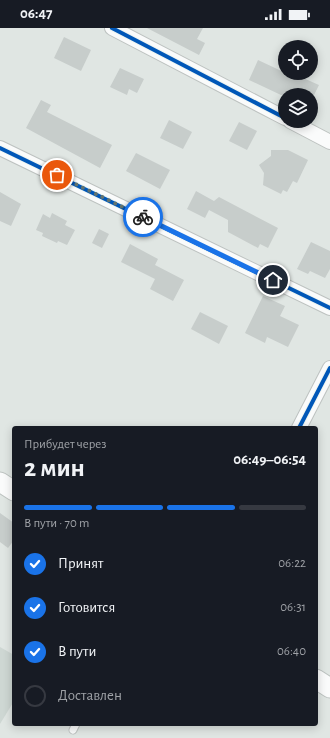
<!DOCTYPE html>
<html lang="ru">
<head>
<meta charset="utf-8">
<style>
	:root { --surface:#171b24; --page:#20242c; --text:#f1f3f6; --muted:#9ea1a6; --line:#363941; --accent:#1a73e8 }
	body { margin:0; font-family:"Alegreya Sans",sans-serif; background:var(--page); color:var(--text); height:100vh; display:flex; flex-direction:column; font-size:15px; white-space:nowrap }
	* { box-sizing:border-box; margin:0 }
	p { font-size:13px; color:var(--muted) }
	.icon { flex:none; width:22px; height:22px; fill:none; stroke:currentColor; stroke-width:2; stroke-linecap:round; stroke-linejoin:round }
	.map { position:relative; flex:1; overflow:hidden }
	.side { position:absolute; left:12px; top:398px; width:306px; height:300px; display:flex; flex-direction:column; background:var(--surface); border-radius:4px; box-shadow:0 2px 10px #0003 }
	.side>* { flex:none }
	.controls { position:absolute; left:278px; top:12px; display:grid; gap:8px }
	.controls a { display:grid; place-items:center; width:40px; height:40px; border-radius:50%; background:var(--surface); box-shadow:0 2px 10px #0003; font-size:20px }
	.pin { position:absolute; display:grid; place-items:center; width:34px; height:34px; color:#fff; margin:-17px; border:2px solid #fff; border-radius:50%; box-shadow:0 1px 4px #0007 }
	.courier { position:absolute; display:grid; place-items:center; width:40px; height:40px; margin:-20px; border:3px solid #1a73e8; border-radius:50%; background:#fff; color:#222; box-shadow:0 1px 5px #0007 }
	.summary em { font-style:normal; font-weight:700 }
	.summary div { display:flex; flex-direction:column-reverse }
	.summary { display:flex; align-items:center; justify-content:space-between; height:68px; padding:0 12px }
	h1 { font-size:26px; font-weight:700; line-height:30px }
	.bar { display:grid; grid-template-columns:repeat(4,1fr); gap:6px 4px; align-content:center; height:48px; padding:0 12px }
	.bar i { height:5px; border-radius:3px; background:var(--line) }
	.bar .current { background:var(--accent) }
	.bar p { grid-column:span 4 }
	ol { padding:0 12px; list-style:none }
	li { display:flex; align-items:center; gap:12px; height:44px }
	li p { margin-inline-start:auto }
	li .icon { padding:4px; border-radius:50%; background:var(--accent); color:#fff; stroke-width:4 }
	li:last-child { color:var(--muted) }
	li i { width:22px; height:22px; border:2px solid var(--line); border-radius:50% }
	.status { display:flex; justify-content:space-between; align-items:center; height:28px; padding:0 20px; background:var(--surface); direction:ltr }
	.status svg { height:11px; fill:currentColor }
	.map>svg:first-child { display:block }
</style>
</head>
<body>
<div class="status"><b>06:47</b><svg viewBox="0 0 49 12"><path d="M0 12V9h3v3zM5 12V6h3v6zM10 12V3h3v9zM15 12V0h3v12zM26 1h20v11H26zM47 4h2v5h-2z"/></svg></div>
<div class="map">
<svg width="330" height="710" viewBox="0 0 330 710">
	<rect width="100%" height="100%" fill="#e0e6e3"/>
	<path fill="#ced7d3" d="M0 619 14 627V673L0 696Z"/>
	<g fill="#c7cdcb">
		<path d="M147 0H203L197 11 205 15 199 27Z"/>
		<path d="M64 9 91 22 81 43 54 30Z"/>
		<path d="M258 32 292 48 294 46 319 57 314 67H281L249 52Z"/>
		<path d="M120 40 144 51 137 65 129 61 127 67 110 59Z"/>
		<path d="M41 72 51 77 47 84 112 117 100 140 26 100Z"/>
		<path d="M169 92 192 104 183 121 160 110Z"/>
		<path d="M239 94 257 103 247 122 229 113Z"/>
		<path d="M271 122H288L308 132 297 155 293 153 287 164 283 162 281 166 263 157 264 145 259 137 271 128Z"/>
		<path d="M136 125 170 142 160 161 126 143Z"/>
		<path d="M196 163 214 173 219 169 278 200 268 220 260 216 258 220 228 204V192L209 182 205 190 187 181Z"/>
		<path d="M0 164 21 176 11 198 0 193Z"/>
		<path d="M52 185 67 193 65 197 75 202 67 217 58 213 57 215 42 208 43 205 36 202 43 186 50 190Z"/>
		<path d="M99 201 109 206 102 220 92 215Z"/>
		<path d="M311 214 330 223V241L325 250 310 243 308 246 297 241Z"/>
		<path d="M130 216 158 231 155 237 184 252 173 273 150 261 155 251 121 234Z"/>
		<path d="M263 268 285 278 280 288 299 297 288 319 267 309 265 315 245 305Z"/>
		<path d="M200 284 228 298 219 316 191 301Z"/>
		<path d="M0 485 14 495V512L8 520 0 514Z"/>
	</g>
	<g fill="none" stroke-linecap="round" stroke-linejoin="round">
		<g stroke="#bdc2c0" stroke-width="9">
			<path id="service" d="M73 702 76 696"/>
		</g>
		<g stroke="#bdc2c0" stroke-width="16">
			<g id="minor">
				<path d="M112 0 285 90"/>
				<path d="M290 93 330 114"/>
				<path d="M0 120 330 280"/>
				<path d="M299 400 330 340"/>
			</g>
		</g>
		<g stroke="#bdc3c1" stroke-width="21">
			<g id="secondary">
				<path d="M0 454 14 463"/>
				<path d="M316 651 330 660"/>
			</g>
		</g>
		<use href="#service" stroke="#fafbfb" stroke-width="7"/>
		<use href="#minor" stroke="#fafbfb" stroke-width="14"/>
		<use href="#secondary" stroke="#fafbfb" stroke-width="19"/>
		<g stroke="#eef5f2" stroke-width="6">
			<g id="cycleway">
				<path d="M112 0 285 90"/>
				<path d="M0 120 330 280"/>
				<path d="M299 400 330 340"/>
			</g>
		</g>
		<use href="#cycleway" stroke="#0057b8" stroke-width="4"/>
	</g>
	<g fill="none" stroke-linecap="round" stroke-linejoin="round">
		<path stroke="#637470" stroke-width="4" stroke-dasharray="0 7.2" d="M57 147 143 189"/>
		<path stroke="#1a73e8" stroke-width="5" d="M143 189 273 252"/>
	</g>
</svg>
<div class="controls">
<a><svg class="icon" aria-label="locate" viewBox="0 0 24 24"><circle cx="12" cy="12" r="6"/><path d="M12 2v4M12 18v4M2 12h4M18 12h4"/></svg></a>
<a><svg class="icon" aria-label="layers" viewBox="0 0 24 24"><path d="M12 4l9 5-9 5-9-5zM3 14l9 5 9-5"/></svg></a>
</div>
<div class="pin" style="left:57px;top:147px;background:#ea580c"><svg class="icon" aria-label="bag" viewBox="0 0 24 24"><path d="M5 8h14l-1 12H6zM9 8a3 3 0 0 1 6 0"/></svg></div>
<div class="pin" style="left:273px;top:252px;background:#1f2937"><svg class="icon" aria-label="home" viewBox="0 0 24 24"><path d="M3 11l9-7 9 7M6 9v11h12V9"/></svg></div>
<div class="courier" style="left:143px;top:189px"><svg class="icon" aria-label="bike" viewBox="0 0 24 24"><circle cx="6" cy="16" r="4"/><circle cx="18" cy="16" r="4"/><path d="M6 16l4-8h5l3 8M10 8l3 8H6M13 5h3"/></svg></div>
<section class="side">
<div class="summary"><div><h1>2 мин</h1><p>Прибудет через</p></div><em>06:49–06:54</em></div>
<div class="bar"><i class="current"></i><i class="current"></i><i class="current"></i><i></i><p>В пути · 70 m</p></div>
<ol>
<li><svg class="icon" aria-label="check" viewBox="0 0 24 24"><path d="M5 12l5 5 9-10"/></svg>Принят<p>06:22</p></li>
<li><svg class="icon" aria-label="check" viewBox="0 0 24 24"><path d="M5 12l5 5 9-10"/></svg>Готовится<p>06:31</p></li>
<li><svg class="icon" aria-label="check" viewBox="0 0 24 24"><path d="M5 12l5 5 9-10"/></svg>В пути<p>06:40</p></li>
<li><i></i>Доставлен</li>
</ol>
</section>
</div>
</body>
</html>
